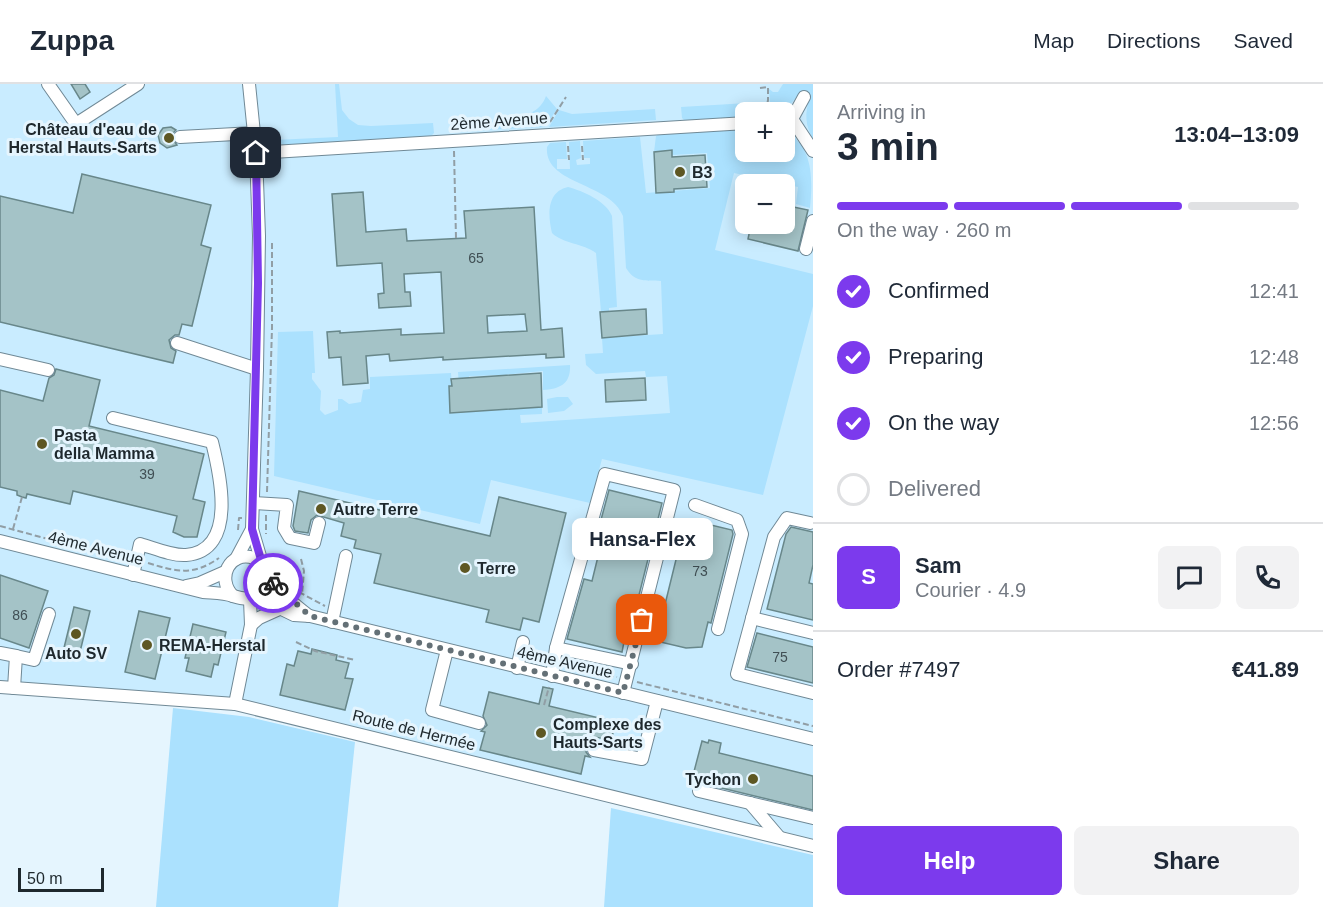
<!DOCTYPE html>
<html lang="en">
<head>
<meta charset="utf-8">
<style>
	:root { --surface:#fff; --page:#f2f2f3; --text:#1f2937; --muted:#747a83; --line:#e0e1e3; --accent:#7c3aed }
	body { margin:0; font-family:Helvetica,sans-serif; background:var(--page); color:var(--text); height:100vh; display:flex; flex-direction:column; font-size:22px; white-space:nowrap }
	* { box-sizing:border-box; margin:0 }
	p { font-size:20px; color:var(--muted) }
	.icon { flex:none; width:33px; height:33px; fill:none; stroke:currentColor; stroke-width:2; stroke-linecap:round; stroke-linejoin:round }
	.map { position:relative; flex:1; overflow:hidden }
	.side { display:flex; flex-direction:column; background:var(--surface); width:510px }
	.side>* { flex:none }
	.controls { position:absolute; left:735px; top:18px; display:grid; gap:12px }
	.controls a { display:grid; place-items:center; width:60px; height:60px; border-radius:9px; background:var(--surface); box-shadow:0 3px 15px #0003; font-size:30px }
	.scale { position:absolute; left:18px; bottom:15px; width:86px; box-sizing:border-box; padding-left:6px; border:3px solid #1e282d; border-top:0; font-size:16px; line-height:21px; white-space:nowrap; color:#1e282d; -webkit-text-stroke:4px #e5f5fe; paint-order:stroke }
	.pin { position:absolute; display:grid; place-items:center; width:51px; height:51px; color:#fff; margin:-26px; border-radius:12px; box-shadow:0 3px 9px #0006 }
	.courier { position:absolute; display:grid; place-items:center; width:60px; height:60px; margin:-30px; border:4px solid #7c3aed; border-radius:50%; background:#fff; color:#222; box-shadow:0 2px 8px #0007 }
	.bubble { position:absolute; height:42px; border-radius:9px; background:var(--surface); box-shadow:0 3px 15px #0003; font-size:20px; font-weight:700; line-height:42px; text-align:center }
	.headline em { font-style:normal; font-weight:700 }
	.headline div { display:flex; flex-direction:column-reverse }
	.headline { display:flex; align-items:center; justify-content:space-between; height:102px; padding:0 24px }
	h1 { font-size:39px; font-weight:700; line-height:45px }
	.bar { display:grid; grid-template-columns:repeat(4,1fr); gap:9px 6px; align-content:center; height:72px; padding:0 24px }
	.bar i { height:8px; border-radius:4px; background:var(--line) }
	.bar .current { background:var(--accent) }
	.bar p { grid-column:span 4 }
	.line { display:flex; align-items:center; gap:15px; padding:0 24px; border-top:2px solid var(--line) }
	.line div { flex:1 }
	.round { display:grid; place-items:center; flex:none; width:63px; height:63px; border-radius:9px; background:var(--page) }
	ol { padding:0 24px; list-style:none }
	li { display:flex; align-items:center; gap:18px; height:66px }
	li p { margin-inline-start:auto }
	li .icon { padding:6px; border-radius:50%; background:var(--accent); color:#fff; stroke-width:4 }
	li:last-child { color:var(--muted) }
	li i { width:33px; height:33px; border:3px solid var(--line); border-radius:50% }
	.button { display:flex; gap:12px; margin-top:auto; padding:12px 24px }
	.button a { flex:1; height:69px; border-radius:9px; background:var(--accent); color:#fff; font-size:24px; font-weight:700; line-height:69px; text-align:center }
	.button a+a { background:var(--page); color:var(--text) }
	header { display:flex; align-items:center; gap:36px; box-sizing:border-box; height:84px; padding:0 30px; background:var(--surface); border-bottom:2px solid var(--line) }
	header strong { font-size:28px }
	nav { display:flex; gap:33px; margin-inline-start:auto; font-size:21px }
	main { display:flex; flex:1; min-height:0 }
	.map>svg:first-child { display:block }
</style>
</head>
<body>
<header>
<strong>Zuppa</strong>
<nav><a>Map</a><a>Directions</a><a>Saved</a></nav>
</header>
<main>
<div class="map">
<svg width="813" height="823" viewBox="0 0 813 823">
	<rect width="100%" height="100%" fill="#e5f5fe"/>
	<path fill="#c9ecff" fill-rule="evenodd" d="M0 0H813V755L256 622 0 601ZM746 28H784V68H746ZM746 100H784V140H746Z"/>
	<g fill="#abe1fe">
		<path d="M335 0H339L342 26 349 35 358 41 371 42 433 39 434 49 431 52 292 61 275 59 274 56 338 53Z"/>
		<path d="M783 0H813V55C805 41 805 30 809 15L799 9C792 21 783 28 768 28L770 19 769 5 773 8H778Z"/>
		<path d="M546 12 557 25 545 43 460 47 459 37C485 36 536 42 546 12Z"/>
		<path d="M764 18 762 28H746L745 33 685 37 682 34 681 23Z"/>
		<path d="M655 25 656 36 549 43 559 26 572 30Z"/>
		<path d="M745 45 746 68H784L785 47C813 62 813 94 810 124L796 120 798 103 734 89 715 166 813 190V222L763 411 602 375 590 419 491 396 480 440 274 392 278 248 313 247 315 289H312V295L321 307 320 326 325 331 338 326V315H342L349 320 361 318 363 306 370 305V293L451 289 452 302 449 303 450 329 542 323V330L520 331 521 339 670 329 667 292 646 293 645 287 596 290 586 281 585 270 603 269 602 254 663 250 661 197C646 196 635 199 626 184L623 132C610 98 544 101 547 63L550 59 566 58 567 75H557V85H570L569 58 580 57 581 74 576 76 577 81 590 80V74H584L583 57 640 53 646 109 710 104 707 69 672 71 671 67 654 68 656 52 660 50Z"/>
		<path d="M568 103C583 107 606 117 612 132L617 223 609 224V227L601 228 596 169C583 159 563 160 552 149 548 132 546 108 568 103Z"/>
		<path d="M570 281C571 300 560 305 543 306V287L504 291 469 292V302L459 303 458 288Z"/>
		<path d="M557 313H568L573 320 564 327 548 329 547 315Z"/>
		<path d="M173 624 249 633 355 658 338 823H156Z"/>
		<path d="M611 724 813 771V823H604Z"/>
	</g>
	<g fill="#a4c3c7" stroke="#68878a" stroke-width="1.5" fill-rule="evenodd">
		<path d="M71 0H85L90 8 80 15Z"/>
		<path d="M171 43 176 46 173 49 172 54 177 61 167 64 160 59 158 51 163 44Z"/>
		<path d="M672 66V73L705 71 707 103 674 105V108L656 109 654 68Z"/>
		<path d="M82 90 211 121 201 161 211 164 192 242 182 240 179 251H175L169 256 171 264 176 267 173 279 0 238V112L73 129Z"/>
		<path d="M363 108 366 148 406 145 407 157 466 154 464 127 534 123 541 246 562 244 564 273 546 274V270L443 276V273L390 277 389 270 366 272 368 299 343 301 341 273 329 274 327 248 340 247V249L401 245V251L444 249 441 188 404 190 405 208H410L411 222 379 224 378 210 384 209 382 179 337 182 332 110ZM525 230 527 247 488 249 487 232Z"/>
		<path d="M784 121 808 126 798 167 748 155 751 140H784Z"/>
		<path d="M646 225 647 250 602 254 600 228Z"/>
		<path d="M56 285 100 296 89 342 204 370 193 415 205 418 197 453H184L173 448 177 432 73 407 70 420 27 410 26 414 22 413 17 411V407L0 403V306L43 317 49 294 54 291Z"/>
		<path d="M541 289 542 323 450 329 449 302H452L451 295Z"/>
		<path d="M645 294 646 316 606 318 605 296Z"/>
		<path d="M609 406 662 419 627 559 624 558 622 568 567 555 584 495 592 497 604 448 598 447Z"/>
		<path d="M299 407 490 452 499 413 566 429 539 538 523 534 520 546 486 538 489 526 374 499 381 470 354 464 356 456 341 452 344 439 317 431 311 436 308 449 295 447 293 442Z"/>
		<path d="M686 435 732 446 733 450 711 539 708 538 702 563 686 564 656 557Z"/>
		<path d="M791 443 813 448V481L809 499 813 500V536L767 525 786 450Z"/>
		<path d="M0 491 48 507 29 564 0 554Z"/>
		<path d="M74 523 90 527 78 576 62 572Z"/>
		<path d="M139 527 170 534 155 595 125 588Z"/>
		<path d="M193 540 226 548 218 581 214 580 211 593 186 587 189 574H185Z"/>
		<path d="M757 549 813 563V599L747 583Z"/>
		<path d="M312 565 337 571 336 576 349 579 345 594 353 595 345 626 280 611 287 580 294 582 298 567 311 570Z"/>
		<path d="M543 603 553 605 549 622 616 638 611 656 595 653 594 658 587 661 586 668 590 673 585 672 581 690 480 666 485 648 481 647 487 641 483 632 489 608 539 620Z"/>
		<path d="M709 656 721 659 719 669 813 692V726L701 699H691L702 657 708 659Z"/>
	</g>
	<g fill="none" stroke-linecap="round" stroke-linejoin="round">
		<g stroke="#708996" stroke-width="14">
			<g id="minor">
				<path d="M48 0 76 40 138 0"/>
				<path d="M249 0 256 69 259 152 257 285 252 445 262 479"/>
				<path d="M785 35H792L804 13"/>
				<path d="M792 35 813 67"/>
				<path d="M180 53 254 49"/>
				<path d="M256 69 746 39"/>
				<path d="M806 165 813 137"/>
				<path d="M177 259 257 285"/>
				<path d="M0 275 48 286"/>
				<path d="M113 334 212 358C220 390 238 467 186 471 172 472 154 464 140 460L133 491"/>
				<path d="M253 419 287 421 284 444 290 454 314 459 319 439"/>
				<path d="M695 421 737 436 742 450 718 545"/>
				<path d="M810 439 787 434 774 453 737 590 813 609"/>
				<path d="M0 457 203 508C213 509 224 509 233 512 251 518 267 515 268 492"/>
				<path d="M236 475 252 445"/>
				<path d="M186 502 200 499 225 488"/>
				<path d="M233 512C216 495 229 466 254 474 265 478 264 488 271 496 281 510 295 521 309 532"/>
				<path d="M257 513 294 531 310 532 813 655"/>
				<path d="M752 534 813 549"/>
				<path d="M332 538 346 472"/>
				<path d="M251 541 259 534 279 525"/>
				<path d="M556 564 632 580"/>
				<path d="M447 566 432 626 479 639"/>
				<path d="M0 569 16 572 14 604"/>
				<path d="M16 572 34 576 49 530"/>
				<path d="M517 584 523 558"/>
				<path d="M552 592 556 564 605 390 674 406 623 609"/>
				<path d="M0 603 235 620 813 762"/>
				<path d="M235 620 251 541 250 516"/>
				<path d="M594 666 642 675 657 617"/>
				<path d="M699 707 813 734"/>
				<path d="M750 719 779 753"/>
			</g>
		</g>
		<g stroke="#919ea5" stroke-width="2" stroke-dasharray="6 3" stroke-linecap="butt">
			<path d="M760 4 768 3V16L766 28"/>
			<path d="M550 38 566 13"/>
			<path d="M568 62 569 76"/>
			<path d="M582 62 583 76"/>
			<path d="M454 67 456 154"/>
			<path d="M267 408 272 244V158"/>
			<path d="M266 431V450"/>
			<path d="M0 442 59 458 125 473"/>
			<path d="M13 445 22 413"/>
			<path d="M238 446 239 434H242"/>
			<path d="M301 475 304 487 302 510"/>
			<path d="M148 479C177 488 193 492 219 474"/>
			<path d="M299 508 325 522"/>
			<path d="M296 558 315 567 355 576"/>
			<path d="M564 581 617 593"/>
			<path d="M637 598 813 642"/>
			<path d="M544 621 549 603"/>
		</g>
		<use href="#minor" stroke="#fff" stroke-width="12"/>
	</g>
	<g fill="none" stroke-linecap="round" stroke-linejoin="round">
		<path stroke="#647076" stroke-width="6" stroke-dasharray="0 10.8" d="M273 499 310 532 623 609 642 536"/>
		<path stroke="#7c3aed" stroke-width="8" d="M256 69 258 199 252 445 262 479 273 499"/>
	</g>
	<g fill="#5e5723" stroke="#e5f5fe" stroke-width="2">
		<circle cx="169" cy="54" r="6"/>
		<circle cx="680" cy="88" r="6"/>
		<circle cx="42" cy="360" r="6"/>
		<circle cx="321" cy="425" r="6"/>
		<circle cx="465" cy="484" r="6"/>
		<circle cx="76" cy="550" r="6"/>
		<circle cx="147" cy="561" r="6"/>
		<circle cx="541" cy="649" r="6"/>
		<circle cx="753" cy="695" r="6"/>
	</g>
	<g text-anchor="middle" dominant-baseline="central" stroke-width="6" stroke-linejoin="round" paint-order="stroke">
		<g font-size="14" fill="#404f54">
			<text x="476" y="174">65</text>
			<text x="147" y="390">39</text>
			<text x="700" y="487">73</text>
			<text x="20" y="531">86</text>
			<text x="780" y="573">75</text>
		</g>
		<g font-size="16" fill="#1e282d" stroke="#e5f5fe">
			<text transform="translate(499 37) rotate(-4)">2ème Avenue</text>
			<text transform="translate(96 464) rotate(14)">4ème Avenue</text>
			<text transform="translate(565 578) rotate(13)">4ème Avenue</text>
			<text transform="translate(414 646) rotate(14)">Route de Hermée</text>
		</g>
		<g font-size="16" font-weight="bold" fill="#1e282d" stroke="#e5f5fe" text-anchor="start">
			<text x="157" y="45" text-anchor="end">Château d'eau de<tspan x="157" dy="18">Herstal Hauts-Sarts</tspan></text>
			<text x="692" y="88">B3</text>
			<text x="54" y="351">Pasta<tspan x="54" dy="18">della Mamma</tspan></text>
			<text x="333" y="425">Autre Terre</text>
			<text x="477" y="484">Terre</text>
			<text x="159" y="561">REMA-Herstal</text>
			<text x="76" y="569" text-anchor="middle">Auto SV</text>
			<text x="553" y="640">Complexe des<tspan x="553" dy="18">Hauts-Sarts</tspan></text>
			<text x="741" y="695" text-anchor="end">Tychon</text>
		</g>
	</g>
</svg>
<div class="controls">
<a>+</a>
<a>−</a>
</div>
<div class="scale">50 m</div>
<div class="pin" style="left:642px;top:536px;background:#ea580c"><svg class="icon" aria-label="bag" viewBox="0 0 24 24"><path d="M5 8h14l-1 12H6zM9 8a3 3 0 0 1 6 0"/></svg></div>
<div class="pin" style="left:256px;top:69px;background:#1f2937"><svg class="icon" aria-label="home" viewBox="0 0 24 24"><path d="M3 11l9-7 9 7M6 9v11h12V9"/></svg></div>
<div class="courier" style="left:273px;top:499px"><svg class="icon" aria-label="bike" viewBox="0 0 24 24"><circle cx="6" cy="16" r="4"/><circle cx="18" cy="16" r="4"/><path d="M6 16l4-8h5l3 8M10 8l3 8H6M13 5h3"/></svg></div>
<div class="bubble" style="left:572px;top:434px;width:141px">Hansa-Flex</div>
</div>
<section class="side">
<div class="headline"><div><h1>3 min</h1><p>Arriving in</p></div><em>13:04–13:09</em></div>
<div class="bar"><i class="current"></i><i class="current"></i><i class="current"></i><i></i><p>On the way · 260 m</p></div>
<ol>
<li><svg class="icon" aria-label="check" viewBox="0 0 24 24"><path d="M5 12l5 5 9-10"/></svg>Confirmed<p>12:41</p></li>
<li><svg class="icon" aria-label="check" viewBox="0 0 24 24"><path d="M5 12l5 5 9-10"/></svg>Preparing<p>12:48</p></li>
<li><svg class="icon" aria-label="check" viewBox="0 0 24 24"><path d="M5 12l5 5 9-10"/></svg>On the way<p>12:56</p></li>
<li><i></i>Delivered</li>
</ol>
<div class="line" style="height:108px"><b class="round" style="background:var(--accent);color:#fff">S</b><div><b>Sam</b><p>Courier · 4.9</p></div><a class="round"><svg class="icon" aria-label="chat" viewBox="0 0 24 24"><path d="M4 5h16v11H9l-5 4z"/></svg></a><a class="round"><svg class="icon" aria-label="phone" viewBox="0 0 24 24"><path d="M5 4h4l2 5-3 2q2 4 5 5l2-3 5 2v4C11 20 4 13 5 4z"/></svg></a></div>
<div class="line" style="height:78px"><div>Order #7497</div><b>€41.89</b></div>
<div class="button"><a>Help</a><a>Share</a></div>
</section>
</main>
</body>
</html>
